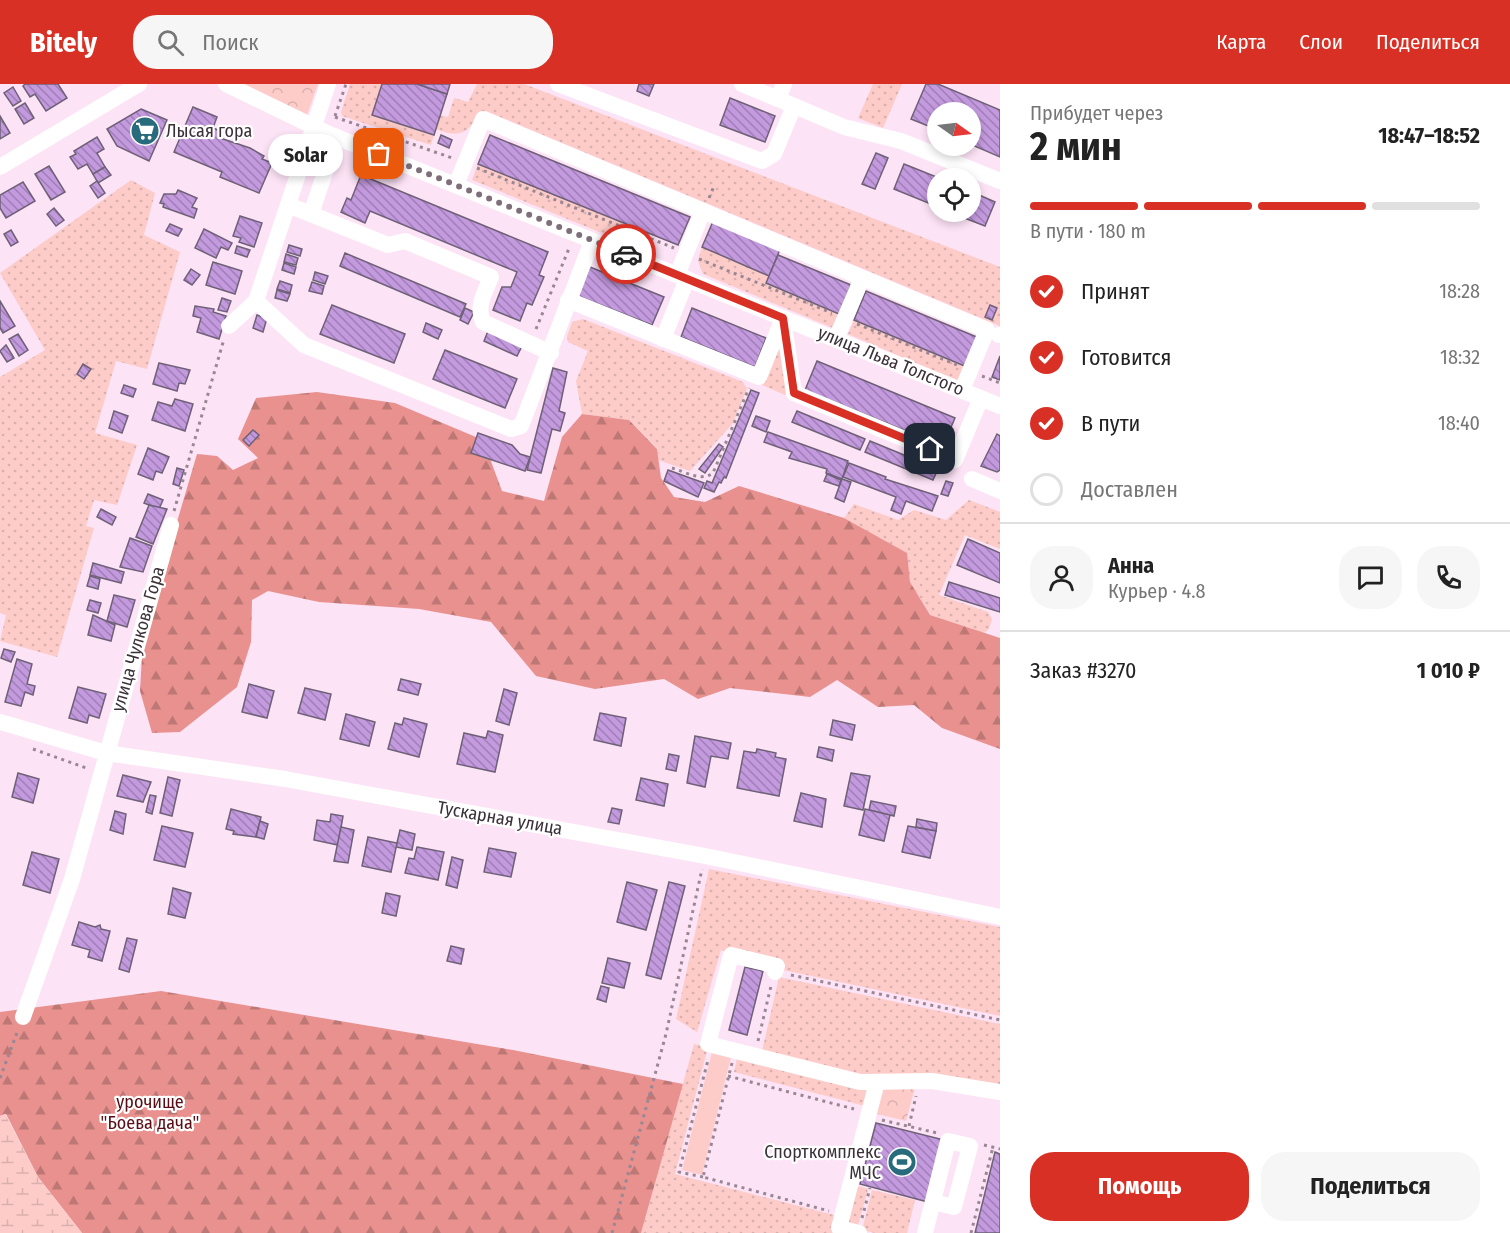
<!DOCTYPE html>
<html lang="ru">
<head>
<meta charset="utf-8">
<style>
	:root { --surface:#fff; --page:#f6f6f6; --text:#222; --muted:#767676; --line:#e0e0e0; --accent:#d93025 }
	body { margin:0; font-family:"Fira Sans Condensed",sans-serif; background:var(--page); color:var(--text); height:100vh; display:flex; flex-direction:column; font-size:22px; white-space:nowrap }
	* { box-sizing:border-box; margin:0 }
	p { font-size:20px; color:var(--muted) }
	.icon { flex:none; width:33px; height:33px; fill:none; stroke:currentColor; stroke-width:2; stroke-linecap:round; stroke-linejoin:round }
	.map { position:relative; flex:1; overflow:hidden }
	.panel { display:flex; flex-direction:column; background:var(--surface); width:510px }
	.panel>* { flex:none }
	.needle { width:39px; rotate:104deg }
	.tools { position:absolute; left:927px; top:18px; display:grid; gap:12px }
	.tools a { display:grid; place-items:center; width:54px; height:54px; border-radius:50%; background:var(--surface); box-shadow:0 3px 9px #0003; font-size:30px }
	.pin { position:absolute; display:grid; place-items:center; width:51px; height:51px; color:#fff; margin:-26px; border-radius:12px; box-shadow:0 3px 9px #0006 }
	.courier { position:absolute; display:grid; place-items:center; width:60px; height:60px; margin:-30px; border:4px solid #d93025; border-radius:50%; background:#fff; color:#222; box-shadow:0 2px 8px #0007 }
	.bubble { position:absolute; height:42px; border-radius:21px; background:var(--surface); box-shadow:0 3px 9px #0003; font-size:20px; font-weight:700; line-height:42px; text-align:center }
	.head em { font-style:normal; font-weight:700 }
	.head div { display:flex; flex-direction:column-reverse }
	.head { display:flex; align-items:center; justify-content:space-between; height:102px; padding:0 30px }
	h1 { font-size:39px; font-weight:700; line-height:45px }
	.bar { display:grid; grid-template-columns:repeat(4,1fr); gap:9px 6px; align-content:center; height:72px; padding:0 30px }
	.bar i { height:8px; border-radius:4px; background:var(--line) }
	.bar .on { background:var(--accent) }
	.bar p { grid-column:span 4 }
	.line { display:flex; align-items:center; gap:15px; padding:0 30px; border-top:2px solid var(--line) }
	.line div { flex:1 }
	.round { display:grid; place-items:center; flex:none; width:63px; height:63px; border-radius:24px; background:var(--page) }
	ol { padding:0 30px; list-style:none }
	li { display:flex; align-items:center; gap:18px; height:66px }
	li p { margin-inline-start:auto }
	li .icon { padding:6px; border-radius:50%; background:var(--accent); color:#fff; stroke-width:4 }
	li:last-child { color:var(--muted) }
	li i { width:33px; height:33px; border:3px solid var(--line); border-radius:50% }
	.cta { display:flex; gap:12px; margin-top:auto; padding:12px 30px }
	.cta a { flex:1; height:69px; border-radius:24px; background:var(--accent); color:#fff; font-size:24px; font-weight:700; line-height:69px; text-align:center }
	.cta a+a { background:var(--page); color:var(--text) }
	header { display:flex; align-items:center; gap:36px; box-sizing:border-box; height:84px; padding:0 30px; background:var(--accent); color:#fff }
	header strong { font-size:28px }
	nav { display:flex; gap:33px; margin-inline-start:auto; font-size:21px }
	.search { width:420px; height:54px; background:var(--page); display:flex; align-items:center; gap:15px; box-sizing:border-box; padding:0 21px; border-radius:24px; color:var(--muted); font-size:22px }
	main { display:flex; flex:1; min-height:0 }
	.map>svg:first-child { display:block }
</style>
</head>
<body>
<header>
<strong>Bitely</strong>
<div class="search"><svg class="icon" aria-label="search" viewBox="0 0 24 24"><circle cx="10" cy="10" r="6"/><path d="M15 15l6 6"/></svg>Поиск</div>
<nav><a>Карта</a><a>Слои</a><a>Поделиться</a></nav>
</header>
<main>
<div class="map">
<svg width="1000" height="1149" viewBox="0 0 1000 1149">
	<defs>
		<pattern id="grass-dots" width="8" height="8" patternUnits="userSpaceOnUse" patternTransform="scale(1.5)"><rect width="8" height="8" fill="#fdccc9"/><path d="M2 2h.1M6 6h.1" fill="none" stroke="#dab0ad" stroke-width="1.8" stroke-linecap="round"/></pattern>
		<pattern id="forest-firs" width="22" height="20" patternUnits="userSpaceOnUse" patternTransform="scale(1.5)"><rect width="22" height="20" fill="#e8918e"/><path d="M5 1l3.5 6h-7zM16 11l3.5 6h-7z" fill="#bd7775"/></pattern>
		<pattern id="wetland-marsh" width="20" height="14" patternUnits="userSpaceOnUse" patternTransform="scale(1.5)"><rect width="20" height="14" fill="#fdccc9"/><path d="M1 5h8M5 5V1M11 12h8M15 12V8" fill="none" stroke="#dab0ad"/></pattern>
		<pattern id="park-crowns" width="20" height="18" patternUnits="userSpaceOnUse" patternTransform="scale(1.5)"><rect width="20" height="18" fill="#fdccc9"/><path d="M2 6a3 3 0 1 1 6 0M12 15a3 3 0 1 1 6 0" fill="none" stroke="#dab0ad"/></pattern>
		<pattern id="building-back-hatch" width="6" height="6" patternUnits="userSpaceOnUse" patternTransform="scale(1.5)"><rect width="6" height="6" fill="#c49adf"/><path d="M-1 5l2 2M0 0l6 6M5-1l2 2" fill="none" stroke="#a07eb6"/></pattern>
	</defs>
	<rect width="100%" height="100%" fill="#fde3f6"/>
	<g fill="url(#grass-dots)">
		<path d="M350 0H382L373 31 434 51 431 61 342 32 341 28Z"/>
		<path d="M477 0H524L1000 183V242L486 27 477 31C468 52 456 53 436 45L440 31 448 33 454 14 468 18Z"/>
		<path d="M873 0H902L883 44 858 34Z"/>
		<path d="M478 80 650 150 643 166 472 96Z"/>
		<path d="M131 96 155 109 144 151 180 168 147 285 116 277 95 349 137 361 117 421 94 416 86 442 94 444 57 573 0 557 6 531 0 529V293L45 266 0 189Z"/>
		<path d="M702 163 769 192 766 199 839 230 833 244 703 190 698 177Z"/>
		<path d="M583 235 743 298 747 305 733 339 690 387 658 376 657 364 629 336 582 330 576 297 588 267 568 258 567 252 572 238Z"/>
		<path d="M854 236 967 283 960 298 848 250Z"/>
		<path d="M780 264 788 306 785 311 762 301 777 265Z"/>
		<path d="M969 416 1000 428V465L965 451 939 511 988 528 992 535 989 545 984 549 930 531 910 498 906 469 844 434 854 420 898 436 914 426 946 436Z"/>
		<path d="M709 785 1000 843V932L783 886 784 881 721 866 697 948 676 935Z"/>
		<path d="M779 893 1000 940V1000L857 992 762 967Z"/>
		<path d="M694 960 708 963 675 1090 838 1132 840 1149H641Z"/>
		<path d="M737 974 869 1005 865 1022 734 988Z"/>
		<path d="M854 1101 868 1105 857 1145 843 1142Z"/>
		<path d="M872 1106 915 1116 907 1149H875L862 1146Z"/>
	</g>
	<g fill="url(#forest-firs)">
		<path d="M317 308 395 319 483 356 502 407 544 417 562 353 582 330 629 336 657 365 661 394 674 413 705 418 739 402 844 434 907 469 910 498 930 531 1000 554V665L942 644 914 621 878 623 837 596 810 613 730 604 698 615 664 595 595 605 536 592 491 538 419 525 319 518 268 507 252 516 251 558 237 603 180 648 152 649 140 607 143 553 197 370 217 372 233 386 258 374 238 355 256 314Z"/>
		<path d="M161 907 513 966 683 1000 641 1149H82L38 1093 6 1030 0 1032V928Z"/>
	</g>
	<path fill="url(#wetland-marsh)" d="M5 1030 38 1093 82 1149H0V1032Z"/>
	<g fill="url(#park-crowns)">
		<path d="M238 0H318L306 34Z"/>
		<path d="M915 1004 906 1037 873 1029 879 1005Z"/>
	</g>
	<path fill="#fdccc9" d="M713 964 732 969 702 1091 682 1086Z"/>
	<g fill="url(#building-back-hatch)" stroke="#6e6177" stroke-width="1.5">
		<path d="M25 0H58L67 14 46 27 35 10 30 13 23 2Z"/>
		<path d="M382 0H417L447 10 434 51 372 31Z"/>
		<path d="M417 0H450L447 10Z"/>
		<path d="M639 0H654L649 12 637 7Z"/>
		<path d="M926 0H938L1000 26V73L970 60V28H938V46L911 35Z"/>
		<path d="M13 3 21 17 13 22 4 9Z"/>
		<path d="M730 14 775 32 765 58 720 41Z"/>
		<path d="M25 19 34 34 24 40 15 25Z"/>
		<path d="M193 23 217 33 213 44 223 48 220 54 250 64 264 72 262 75 272 79 259 109 220 93 222 88 174 68Z"/>
		<path d="M141 25 167 36 149 77 117 62 107 45Z"/>
		<path d="M0 32 10 49 0 55Z"/>
		<path d="M441 51 452 56 449 64 438 59Z"/>
		<path d="M490 51 690 133 678 161 478 80Z"/>
		<path d="M97 53 104 65 97 69 105 83 93 90 87 80 78 85 70 73 76 70 74 67Z"/>
		<path d="M876 69 888 74 875 105 862 100Z"/>
		<path d="M904 80 939 94 938 123 894 105Z"/>
		<path d="M49 82 65 108 51 116 35 90Z"/>
		<path d="M105 83 111 91 98 99 93 90Z"/>
		<path d="M361 91 548 168 539 191 544 193 532 221 527 219 520 237 493 226 502 203H511L517 188 370 127 365 139 341 128 347 114 351 116Z"/>
		<path d="M97 97 105 109 98 114 90 102Z"/>
		<path d="M23 98 35 117 6 134 0 124V111Z"/>
		<path d="M178 106 197 114 192 123 197 125 194 134 163 123 164 120 160 119 164 110H176Z"/>
		<path d="M970 107 995 118 985 142 949 128H970Z"/>
		<path d="M54 124 64 136 56 142 47 130Z"/>
		<path d="M240 132 262 139 254 163 239 158 241 154 233 152Z"/>
		<path d="M714 135 781 163 769 192 702 163Z"/>
		<path d="M170 140 182 145 178 152 166 147Z"/>
		<path d="M204 145 232 159 228 166 221 163 216 174 195 164Z"/>
		<path d="M11 146 18 158 11 162 4 150Z"/>
		<path d="M289 161 302 165 300 172 287 168Z"/>
		<path d="M237 162 250 166 247 173 235 169Z"/>
		<path d="M345 169 466 220 460 233 340 182Z"/>
		<path d="M286 170 298 174 296 181 284 178Z"/>
		<path d="M778 171 851 201 839 230 766 199Z"/>
		<path d="M213 178 242 187 235 210 206 201Z"/>
		<path d="M284 179 296 183 294 190 282 186Z"/>
		<path d="M590 183 664 213 652 241 578 212Z"/>
		<path d="M191 185 200 191 192 201 184 196Z"/>
		<path d="M315 188 328 192 325 200 313 196Z"/>
		<path d="M280 197 292 201 290 209 277 205Z"/>
		<path d="M312 198 324 202 322 210 309 207Z"/>
		<path d="M277 206 290 210 287 217 275 214Z"/>
		<path d="M866 207 979 254 967 283 854 236Z"/>
		<path d="M222 214 231 217 227 228 218 226Z"/>
		<path d="M0 217 15 242 3 249 0 244Z"/>
		<path d="M332 221 405 250 394 279 320 250Z"/>
		<path d="M990 221 997 224 992 236 985 233Z"/>
		<path d="M195 222 214 225 213 228 226 232 219 255 197 248 201 234 193 232Z"/>
		<path d="M465 224 474 228 468 240 460 236Z"/>
		<path d="M692 224 766 254 755 283 681 253Z"/>
		<path d="M257 231 267 234 263 248 253 244Z"/>
		<path d="M426 239 442 246 438 255 423 248Z"/>
		<path d="M488 247 522 262 517 272 484 257Z"/>
		<path d="M18 250 28 266 19 272 9 255Z"/>
		<path d="M6 261 14 274 7 278 0 267Z"/>
		<path d="M445 266 517 295 505 324 433 295Z"/>
		<path d="M1000 272V296L992 293Z"/>
		<path d="M817 277 955 334 943 362 805 306Z"/>
		<path d="M159 279 190 286 185 300 179 299 177 307 153 300Z"/>
		<path d="M83 280 91 285 84 295 77 290Z"/>
		<path d="M553 284 567 288 559 327 565 329 560 347 552 345 541 389 527 386Z"/>
		<path d="M124 301 136 305 133 313 121 309Z"/>
		<path d="M751 306 759 309 726 394 724 393 721 399 719 398 714 408 704 404 707 397 712 399Z"/>
		<path d="M175 315 193 320 185 347 152 336 158 318 172 322Z"/>
		<path d="M114 327 128 332 122 349 109 344Z"/>
		<path d="M797 327 865 355 860 366 792 338Z"/>
		<path d="M756 332 770 337 766 348 752 342Z"/>
		<path d="M253 346 259 351 249 362 243 356Z"/>
		<path d="M768 348 848 377 842 395 826 389 827 385 789 374 792 368 764 358Z"/>
		<path d="M478 349 512 361 520 370 530 373 525 387 471 369Z"/>
		<path d="M997 350 1000 352V386L997 388 981 382Z"/>
		<path d="M870 357 938 385 933 396 865 368Z"/>
		<path d="M719 360 723 363 705 389 699 385Z"/>
		<path d="M148 364 169 373 162 389 156 387 153 396 138 390Z"/>
		<path d="M849 379 886 393 885 395 938 412 932 427 906 417 901 430 891 426 896 413 843 393Z"/>
		<path d="M177 384 184 386 179 402 173 400Z"/>
		<path d="M668 386 704 399 698 413 664 397Z"/>
		<path d="M827 390 841 396 839 402 824 397Z"/>
		<path d="M842 395 851 398 844 418 835 414Z"/>
		<path d="M946 397 953 399 948 412 941 410Z"/>
		<path d="M148 410 163 416 159 425 144 419Z"/>
		<path d="M149 421 167 425 153 460 136 453Z"/>
		<path d="M101 425 116 433 112 441 97 433Z"/>
		<path d="M130 454 152 462 143 488 120 483Z"/>
		<path d="M968 455 1000 469V499L957 481Z"/>
		<path d="M93 479 124 488 121 499 90 491Z"/>
		<path d="M90 492 100 495 98 505 87 502Z"/>
		<path d="M949 498 1000 514V528L945 511Z"/>
		<path d="M114 511 135 516 127 543 107 537Z"/>
		<path d="M90 516 101 519 98 529 87 526Z"/>
		<path d="M93 531 115 541 111 557 88 551Z"/>
		<path d="M4 565 15 568 11 578 1 574Z"/>
		<path d="M17 575 32 580 27 600 35 602 33 611 25 608 21 622 5 618Z"/>
		<path d="M401 595 421 600 418 611 398 606Z"/>
		<path d="M249 600 274 607 267 634 242 628Z"/>
		<path d="M78 603 106 610 99 634 89 631 87 639 69 634Z"/>
		<path d="M305 604 331 610 325 636 298 629Z"/>
		<path d="M504 605 517 609 509 641 496 637Z"/>
		<path d="M600 629 626 634 621 662 594 656Z"/>
		<path d="M346 630 375 638 369 662 340 655Z"/>
		<path d="M404 634 427 640 419 673 388 665 395 639 402 641Z"/>
		<path d="M833 636 855 641 852 656 830 651Z"/>
		<path d="M488 647 503 651 495 688 457 680 464 649 486 654Z"/>
		<path d="M695 652 731 659 728 675 711 672 705 703 687 699Z"/>
		<path d="M819 663 834 666 832 677 817 673Z"/>
		<path d="M757 665 776 669 775 673 786 675 779 712 737 704 744 667 756 669Z"/>
		<path d="M669 670 679 672 676 687 666 685Z"/>
		<path d="M18 689 39 695 33 719 12 713Z"/>
		<path d="M851 689 870 692 863 726 844 722Z"/>
		<path d="M123 691 151 698 143 718 117 712Z"/>
		<path d="M168 693 180 696 172 732 160 729Z"/>
		<path d="M641 694 668 700 664 722 636 716Z"/>
		<path d="M801 709 826 715 822 743 794 737Z"/>
		<path d="M150 711 156 712 152 730 146 728Z"/>
		<path d="M871 717 896 722 894 732 869 726Z"/>
		<path d="M612 724 622 726 619 740 608 738Z"/>
		<path d="M231 725 261 733 256 753 233 750 234 747 226 745Z"/>
		<path d="M865 725 890 731 884 757 859 751Z"/>
		<path d="M115 727 126 730 123 750 110 746Z"/>
		<path d="M331 730 343 732 338 761 314 756 317 736 330 738Z"/>
		<path d="M917 735 937 739 936 747 916 743Z"/>
		<path d="M260 737 268 740 264 755 256 753Z"/>
		<path d="M162 742 193 749 185 783 154 776Z"/>
		<path d="M908 742 936 747 930 774 902 768Z"/>
		<path d="M341 743 354 746 348 779 334 777Z"/>
		<path d="M400 746 415 750 412 766 396 763Z"/>
		<path d="M368 753 397 759 391 788 362 782Z"/>
		<path d="M417 763 444 768 438 796 405 789 409 774 414 775Z"/>
		<path d="M489 764 516 769 511 793 484 788Z"/>
		<path d="M32 768 59 775 50 809 23 801Z"/>
		<path d="M452 773 463 776 457 804 446 801Z"/>
		<path d="M627 798 657 806 646 846 617 838Z"/>
		<path d="M669 798 685 802 661 895 646 891Z"/>
		<path d="M173 804 191 809 185 834 168 830Z"/>
		<path d="M386 809 400 812 396 832 382 829Z"/>
		<path d="M79 838 95 843 100 841 101 845 110 847 102 877 88 873 90 866 72 861Z"/>
		<path d="M127 854 137 856 129 888 119 885Z"/>
		<path d="M451 862 464 865 461 880 447 877Z"/>
		<path d="M608 874 630 879 624 904 602 899Z"/>
		<path d="M745 883 763 887 747 951 729 946Z"/>
		<path d="M601 902 609 904 606 918 597 915Z"/>
		<path d="M876 1039 944 1056 928 1118 860 1100Z"/>
		<path d="M995 1068 1000 1070V1149H975Z"/>
	</g>
	<g fill="none" stroke-linecap="round" stroke-linejoin="round">
		<g stroke="#998794" stroke-width="3" stroke-dasharray="3 4.5" stroke-linecap="butt">
			<path d="M335 32 346 0"/>
			<path d="M335 33 452 74"/>
			<path d="M477 84 674 164"/>
			<path d="M370 93 374 83"/>
			<path d="M709 114 714 102"/>
			<path d="M699 175 832 229"/>
			<path d="M857 240 957 281"/>
			<path d="M536 245 570 162"/>
			<path d="M982 292 1000 299"/>
			<path d="M672 384C686 388 701 398 713 389L749 304"/>
			<path d="M174 427 224 255"/>
			<path d="M33 665 89 685"/>
			<path d="M791 891 1000 936"/>
			<path d="M758 957 771 902"/>
			<path d="M732 979 703 1093 829 1127"/>
			<path d="M728 992 854 1025"/>
			<path d="M0 994 18 946"/>
			<path d="M882 1036 937 1049"/>
			<path d="M909 1042 916 1012"/>
			<path d="M984 1061 1000 1065"/>
			<path d="M703 1093 679 1088 708 976"/>
			<path d="M862 1134 870 1104"/>
			<path d="M612 1149 666 950 702 785"/>
			<path d="M971 1149 993 1063"/>
		</g>
		<g stroke="#fff" stroke-width="16">
			<path d="M226 0 329 50 1000 322"/>
			<path d="M558 0 762 77 774 70 794 22"/>
			<path d="M742 0 778 15"/>
			<path d="M784 0 778 15 844 43 901 57 1000 97"/>
			<path d="M0 83 139 0"/>
			<path d="M456 101 483 35 703 127 677 191"/>
			<path d="M288 121 388 161 405 157 491 193C485 208 476 222 483 238L551 269"/>
			<path d="M703 127 987 246 962 306"/>
			<path d="M311 130 337 53"/>
			<path d="M568 216 759 293 783 234 794 309 955 376 981 314"/>
			<path d="M256 217 304 261 511 345 521 342 592 157"/>
			<path d="M229 242 256 217 328 0"/>
			<path d="M999 251H1000"/>
			<path d="M663 255 687 195"/>
			<path d="M836 255 862 194"/>
			<path d="M972 395 1000 407"/>
			<path d="M0 638 106 669 285 695 705 772 1000 833"/>
			<path d="M775 888 777 882 731 871 708 960 860 998 932 997 1000 1008"/>
			<path d="M23 933 72 795 171 441"/>
			<path d="M859 1149 839 1144 877 998"/>
			<path d="M925 1149 948 1057 970 1062 954 1123 933 1118"/>
		</g>
	</g>
	<g fill="none" stroke-linecap="round" stroke-linejoin="round">
		<path stroke="#7f6f7a" stroke-width="6" stroke-dasharray="0 10.8" d="M379 70 626 170"/>
		<path stroke="#d93025" stroke-width="8" d="M626 170 783 234 794 309 930 365"/>
	</g>
	<defs>
		<g id="supermarket-disc" transform="scale(1.5)"><circle r="9.5" fill="#286b7d" stroke="#fff"/><path d="M-6-5.5h2.5l.6 2H6L4.5 2H-2.5L-4.4-4H-6ZM-1.5 3.2a1.3 1.3 0 1 0 .1 0ZM3 3.2a1.3 1.3 0 1 0 .1 0Z" fill="#fff"/></g>
		<g id="stadium-disc" transform="scale(1.5)"><circle r="9.5" fill="#286b7d" stroke="#fff"/><path d="M0-5a6.5 5 0 1 0 0 10a6.5 5 0 1 0 0-10ZM-3.5-1.8h7v3.6h-7Z" fill="#fff"/></g>
	</defs>
	<g fill-rule="evenodd">
		<use href="#supermarket-disc" x="145" y="47"/>
		<use href="#stadium-disc" x="902" y="1078"/>
	</g>
	<g text-anchor="middle" dominant-baseline="central" stroke-width="4.5" stroke-linejoin="round" paint-order="stroke">
		<g font-size="18" fill="#3b3138" stroke="#fff" text-anchor="start">
			<text x="166" y="47">Лысая гора</text>
			<text x="881" y="1068" text-anchor="end">Спорткомплекс<tspan x="881" dy="21">МЧС</tspan></text>
		</g>
		<g font-size="18" fill="#3b3138" stroke="#fff">
			<text transform="translate(891 277) rotate(22)">улица Льва Толстого</text>
			<text transform="translate(138 555) rotate(-74)">улица Чулкова Гора</text>
			<text transform="translate(500 734) rotate(10)">Тускарная улица</text>
		</g>
		<g font-size="18" fill="#5a0c14" stroke="#fff">
			<text x="150" y="1018">урочище<tspan x="150" dy="21">"Боева дача"</tspan></text>
		</g>
	</g>
</svg>
<div class="tools">
<a><svg class="needle" viewBox="-14 -14 28 28"><path d="M0-13l5 13h-10z" fill="#e53935"/><path d="M0 13l5-13h-10z" fill="#767676"/></svg></a>
<a><svg class="icon" aria-label="locate" viewBox="0 0 24 24"><circle cx="12" cy="12" r="6"/><path d="M12 2v4M12 18v4M2 12h4M18 12h4"/></svg></a>
</div>
<div class="pin" style="left:379px;top:70px;background:#ea580c"><svg class="icon" aria-label="bag" viewBox="0 0 24 24"><path d="M5 8h14l-1 12H6zM9 8a3 3 0 0 1 6 0"/></svg></div>
<div class="pin" style="left:930px;top:365px;background:#1f2937"><svg class="icon" aria-label="home" viewBox="0 0 24 24"><path d="M3 11l9-7 9 7M6 9v11h12V9"/></svg></div>
<div class="courier" style="left:626px;top:170px"><svg class="icon" aria-label="car" viewBox="0 0 24 24"><path d="M5 17H2v-5l4-1 3-4h7l3 4 3 1v5h-3M9 17h6M6 11h13"/><circle cx="7" cy="17" r="2"/><circle cx="17" cy="17" r="2"/></svg></div>
<div class="bubble" style="left:268px;top:50px;width:75px">Solar</div>
</div>
<section class="panel">
<div class="head"><div><h1>2 мин</h1><p>Прибудет через</p></div><em>18:47–18:52</em></div>
<div class="bar"><i class="on"></i><i class="on"></i><i class="on"></i><i></i><p>В пути · 180 m</p></div>
<ol>
<li><svg class="icon" aria-label="check" viewBox="0 0 24 24"><path d="M5 12l5 5 9-10"/></svg>Принят<p>18:28</p></li>
<li><svg class="icon" aria-label="check" viewBox="0 0 24 24"><path d="M5 12l5 5 9-10"/></svg>Готовится<p>18:32</p></li>
<li><svg class="icon" aria-label="check" viewBox="0 0 24 24"><path d="M5 12l5 5 9-10"/></svg>В пути<p>18:40</p></li>
<li><i></i>Доставлен</li>
</ol>
<div class="line" style="height:108px"><a class="round"><svg class="icon" aria-label="person" viewBox="0 0 24 24"><circle cx="12" cy="8" r="4"/><path d="M4 21q1-7 8-7t8 7"/></svg></a><div><b>Анна</b><p>Курьер · 4.8</p></div><a class="round"><svg class="icon" aria-label="chat" viewBox="0 0 24 24"><path d="M4 5h16v11H9l-5 4z"/></svg></a><a class="round"><svg class="icon" aria-label="phone" viewBox="0 0 24 24"><path d="M5 4h4l2 5-3 2q2 4 5 5l2-3 5 2v4C11 20 4 13 5 4z"/></svg></a></div>
<div class="line" style="height:78px"><div>Заказ #3270</div><b>1 010 ₽</b></div>
<div class="cta"><a>Помощь</a><a>Поделиться</a></div>
</section>
</main>
</body>
</html>
